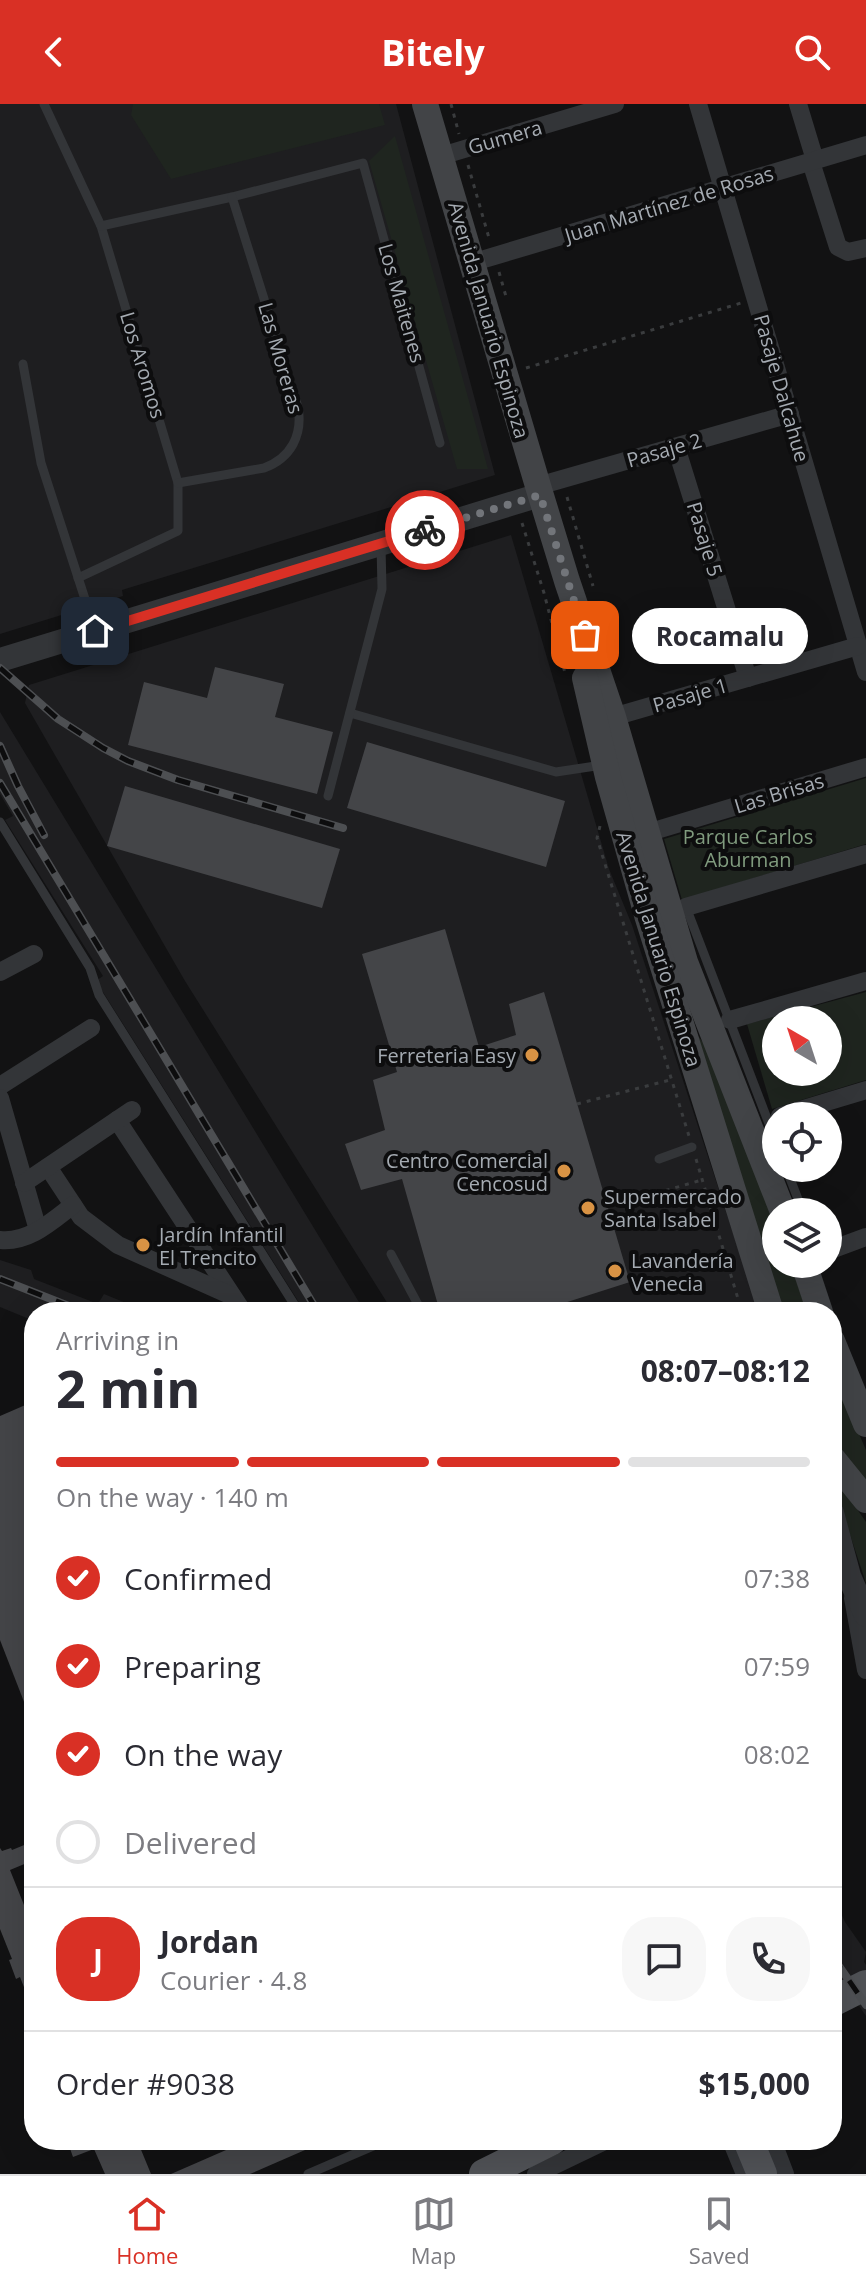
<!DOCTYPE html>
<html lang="en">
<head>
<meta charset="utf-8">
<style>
	:root { --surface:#fff; --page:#f7f7f7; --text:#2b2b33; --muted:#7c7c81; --line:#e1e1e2; --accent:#d93025 }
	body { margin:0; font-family:"Open Sans",sans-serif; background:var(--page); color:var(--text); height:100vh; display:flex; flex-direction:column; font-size:30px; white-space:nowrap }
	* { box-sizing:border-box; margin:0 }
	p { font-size:26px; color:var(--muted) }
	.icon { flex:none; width:44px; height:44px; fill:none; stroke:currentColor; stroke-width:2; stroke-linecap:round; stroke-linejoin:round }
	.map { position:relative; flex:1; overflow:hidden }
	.details { position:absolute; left:24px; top:1198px; width:818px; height:848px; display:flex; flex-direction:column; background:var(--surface); border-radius:32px; box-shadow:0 8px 32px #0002 }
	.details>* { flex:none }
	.needle { width:52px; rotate:321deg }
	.fabs { position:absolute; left:762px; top:902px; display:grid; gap:16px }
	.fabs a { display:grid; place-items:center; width:80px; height:80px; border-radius:50%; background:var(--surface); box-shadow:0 8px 32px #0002; font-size:40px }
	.pin { position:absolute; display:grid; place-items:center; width:68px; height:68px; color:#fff; margin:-34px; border-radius:16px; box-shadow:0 4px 12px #0006 }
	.courier { position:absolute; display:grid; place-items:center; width:80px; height:80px; margin:-40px; border:6px solid #d93025; border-radius:50%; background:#fff; color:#222; box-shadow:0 2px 10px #0007 }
	.bubble { position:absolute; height:56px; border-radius:28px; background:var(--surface); box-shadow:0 8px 32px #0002; font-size:26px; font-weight:700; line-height:56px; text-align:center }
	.head em { font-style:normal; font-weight:700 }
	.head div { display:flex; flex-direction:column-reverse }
	.head { display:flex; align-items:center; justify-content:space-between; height:136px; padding:0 32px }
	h1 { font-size:52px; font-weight:700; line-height:60px }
	.bar { display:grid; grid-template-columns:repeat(4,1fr); gap:12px 8px; align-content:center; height:96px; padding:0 32px }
	.bar i { height:10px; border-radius:6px; background:var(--line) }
	.bar .selected { background:var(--accent) }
	.bar p { grid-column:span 4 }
	.line { display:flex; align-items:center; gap:20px; padding:0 32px; border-top:2px solid var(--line) }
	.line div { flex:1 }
	.round { display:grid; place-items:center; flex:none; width:84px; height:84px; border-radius:32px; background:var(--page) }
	ol { padding:0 32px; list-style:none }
	li { display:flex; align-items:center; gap:24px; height:88px }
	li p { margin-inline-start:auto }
	li .icon { padding:8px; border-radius:50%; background:var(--accent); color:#fff; stroke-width:4 }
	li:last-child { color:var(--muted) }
	li i { width:44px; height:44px; border:4px solid var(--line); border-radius:50% }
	header { display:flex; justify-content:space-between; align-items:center; height:104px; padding:0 32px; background:var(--accent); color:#fff; font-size:36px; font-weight:700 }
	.dock { display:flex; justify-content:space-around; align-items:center; height:112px; border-top:2px solid var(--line); background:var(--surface); font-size:22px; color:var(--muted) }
	.dock a { display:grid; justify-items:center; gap:4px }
	.dock .selected { color:var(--accent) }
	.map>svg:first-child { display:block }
</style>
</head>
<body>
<header><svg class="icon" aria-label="back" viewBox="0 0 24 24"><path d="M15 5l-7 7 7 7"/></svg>Bitely<svg class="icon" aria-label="search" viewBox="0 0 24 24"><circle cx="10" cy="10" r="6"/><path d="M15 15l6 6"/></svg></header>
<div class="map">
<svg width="866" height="2070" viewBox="0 0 866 2070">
	<rect width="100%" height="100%" fill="#121213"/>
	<g fill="#1e1e20">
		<path d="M0 0H396L495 371 122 486 123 492 0 530Z"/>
		<path d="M511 431 609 765 632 821 759 1208H393L185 877 25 599 29 581Z"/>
		<path d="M0 608 365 1208H305L96 877 103 872 5 716 13 712 0 690Z"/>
		<path d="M0 1156 31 1166 34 1175 98 1200 104 1190 148 1208H34V1217L0 1203Z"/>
		<path d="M832 1789 845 1818 866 1848 864 1858 866 1861V1912L838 1871 832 1873Z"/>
	</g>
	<g fill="#1f251f" fill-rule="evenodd">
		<path d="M133 0H379L385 21 171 75 131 11Z"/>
		<path d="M395 32 488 365H457L369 57Z"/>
		<path d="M866 674V740L682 796 664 735Z"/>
		<path d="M866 888V976L772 1005 747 920ZM776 916H828V968H776Z"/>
		<path d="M691 922 704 940 776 1119V1160H792L811 1208H781Z"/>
		<path d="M832 1279 844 1295 866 1346V1386L832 1339Z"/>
		<path d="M832 1369 866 1418V1479L832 1376Z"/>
	</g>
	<g fill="#444548">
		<path d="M215 563 284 580 275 613 333 628 317 690 128 641 144 578 207 594Z"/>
		<path d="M367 638 565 697 546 763 347 704Z"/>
		<path d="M125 682 340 745 322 804 107 742Z"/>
		<path d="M445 825 479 943 516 931 509 900 544 888 630 1178 536 1208H440L402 1075 361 1086 345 1040 385 1026 373 976 397 968 362 850Z"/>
		<path d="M30 1299 34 1307 33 1621 0 1536V1312Z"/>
		<path d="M34 1737V1756L10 1766 34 1826 33 1906 20 1873 16 1875 9 1856 12 1855 0 1825V1744L2 1747 11 1744 12 1746Z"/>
		<path d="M67 2036H137L151 2070H105L94 2045 73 2053Z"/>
		<path d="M249 2036H328L250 2070H171Z"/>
	</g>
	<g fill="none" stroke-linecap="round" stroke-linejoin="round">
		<g stroke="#3a3c3e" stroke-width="3" stroke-dasharray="4 6" stroke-linecap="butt">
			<path d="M451 0 459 30"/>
			<path d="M468 61 489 134"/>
			<path d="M499 168 507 196"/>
			<path d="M526 264 741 199"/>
			<path d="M567 393 593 482"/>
			<path d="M522 419 544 489 565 569"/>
			<path d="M600 722 597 734 689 1032"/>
			<path d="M577 1000 670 976"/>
			<path d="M696 1055 742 1208"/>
			<path d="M608 1103 702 1076"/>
		</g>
		<g stroke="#333538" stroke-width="9">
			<path d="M44 0 101 122 178 379V427L78 474"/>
			<path d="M101 122 232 93 363 59 440 339"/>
			<path d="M23 260 41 359 95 526"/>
			<path d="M178 379 264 364C291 354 303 331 298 303L232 93"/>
			<path d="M350 609 556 668 602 661"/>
			<path d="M328 692 382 485 381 442"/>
			<path d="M0 718 90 864 99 891 299 1208"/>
			<path d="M686 803 776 1038"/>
			<path d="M659 1055 692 1043"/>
			<path d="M786 1064 803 1108"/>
			<path d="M391 1150 422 1208"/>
			<path d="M308 2070 387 2036"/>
		</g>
		<g stroke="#333538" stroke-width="18">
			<path d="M698 0 866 568"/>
			<path d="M798 0 815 56"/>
			<path d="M441 52 615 0"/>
			<path d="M811 58 838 143 848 148 866 144"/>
			<path d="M471 159 866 41"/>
			<path d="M676 343 748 574"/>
			<path d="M538 382 790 310"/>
			<path d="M613 613 858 542"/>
			<path d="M647 729 866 663"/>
			<path d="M686 803 866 750"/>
			<path d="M0 868 34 850"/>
			<path d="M730 916 866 877"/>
			<path d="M0 982 91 924"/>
			<path d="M0 994 38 1126"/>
			<path d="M780 1012 866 986"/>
			<path d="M117 1016 243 1208"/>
			<path d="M48 1063 81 1113 118 1141 232 1192"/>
			<path d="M24 1079 132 1006"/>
			<path d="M0 1136C29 1139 52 1117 73 1101"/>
			<path d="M828 1147 866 1133"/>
			<path d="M853 1494 866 1566"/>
			<path d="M731 2036 745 2070"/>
			<path d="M772 2036 785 2070"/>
			<path d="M536 2070 607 2036"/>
		</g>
		<g stroke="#333538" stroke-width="24">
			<path d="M0 556 540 391"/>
			<path d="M832 1409 849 1472 866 1511"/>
		</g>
		<g stroke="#424447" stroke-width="26">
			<path d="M425 0 538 382 567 477 613 613 685 858 783 1108"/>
			<path d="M585 574 608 673 647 811 771 1208"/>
			<path d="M804 1160 820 1208"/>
			<path d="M832 1237 866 1320"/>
			<path d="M832 1354 866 1396"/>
		</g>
		<g stroke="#505256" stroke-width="30">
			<path d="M832 1898 866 1881"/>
			<path d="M748 2036 762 2070"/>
			<path d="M484 2070 552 2036"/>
		</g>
		<g stroke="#4d4f52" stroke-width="8">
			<g id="rail">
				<path d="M0 564 58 615 103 644 128 657 178 676 343 724"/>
				<path d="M0 642 18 682 44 731"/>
				<path d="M0 679 318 1208"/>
				<path d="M0 1175 84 1208"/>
				<path d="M832 1852 866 1901"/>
			</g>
		</g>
		<use href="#rail" stroke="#0d0d0e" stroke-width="5" stroke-dasharray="15" stroke-linecap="butt"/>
	</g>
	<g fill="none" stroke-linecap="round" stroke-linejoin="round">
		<path stroke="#72757a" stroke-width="8" stroke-dasharray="0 14.4" d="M425 426 540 391 585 531"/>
		<path stroke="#d93025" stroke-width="10" d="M95 527 425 426"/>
	</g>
	<g fill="#d99344" stroke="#0d0d0e" stroke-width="3">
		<circle cx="532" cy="951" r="8"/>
		<circle cx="564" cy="1067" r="8"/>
		<circle cx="588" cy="1104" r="8"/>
		<circle cx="143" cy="1141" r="8"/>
		<circle cx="615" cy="1167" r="8"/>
	</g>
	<g text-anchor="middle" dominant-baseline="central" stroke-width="8" stroke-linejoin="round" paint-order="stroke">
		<g font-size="20" fill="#a5abb2" stroke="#0d0d0e">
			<text transform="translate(505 33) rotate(-16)">Gumera</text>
			<text transform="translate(669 100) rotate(-17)">Juan Martínez de Rosas</text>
			<text transform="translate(402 199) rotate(74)">Los Maitenes</text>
			<text transform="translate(489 216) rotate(74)">Avenida Januario Espinoza</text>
			<text transform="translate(281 254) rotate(74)">Las Moreras</text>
			<text transform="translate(143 261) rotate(73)">Los Aromos</text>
			<text transform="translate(782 284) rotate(74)">Pasaje Dalcahue</text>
			<text transform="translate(664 346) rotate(-16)">Pasaje 2</text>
			<text transform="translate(705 435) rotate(73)">Pasaje 5</text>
			<text transform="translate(690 591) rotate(-16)">Pasaje 1</text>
			<text transform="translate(779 689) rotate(-17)">Las Brisas</text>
			<text transform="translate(659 845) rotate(73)">Avenida Januario Espinoza</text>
		</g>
		<g font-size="20" fill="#809b7e" stroke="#0d0d0e">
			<text x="748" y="732">Parque Carlos<tspan x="748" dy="23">Aburman</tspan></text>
		</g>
		<g font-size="20" fill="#a5abb2" stroke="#0d0d0e" text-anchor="start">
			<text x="516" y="951" text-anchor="end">Ferreteria Easy</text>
			<text x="548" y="1056" text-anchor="end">Centro Comercial<tspan x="548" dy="23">Cencosud</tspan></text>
			<text x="604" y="1092">Supermercado<tspan x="604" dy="23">Santa Isabel</tspan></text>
			<text x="159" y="1130">Jardín Infantil<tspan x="159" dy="23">El Trencito</tspan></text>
			<text x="631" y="1156">Lavandería<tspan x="631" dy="23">Venecia</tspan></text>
		</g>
	</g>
</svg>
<div class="fabs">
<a><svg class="needle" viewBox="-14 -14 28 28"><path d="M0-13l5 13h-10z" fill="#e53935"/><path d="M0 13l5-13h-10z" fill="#7c7c81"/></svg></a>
<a><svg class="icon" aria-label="locate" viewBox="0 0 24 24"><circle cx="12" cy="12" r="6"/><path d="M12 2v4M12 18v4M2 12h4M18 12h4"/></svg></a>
<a><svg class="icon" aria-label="layers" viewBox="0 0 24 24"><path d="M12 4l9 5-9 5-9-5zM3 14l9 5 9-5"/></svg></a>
</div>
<div class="pin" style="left:585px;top:531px;background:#ea580c"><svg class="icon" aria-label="bag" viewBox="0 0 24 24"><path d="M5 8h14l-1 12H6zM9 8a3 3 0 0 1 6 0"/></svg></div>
<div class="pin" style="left:95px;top:527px;background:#1f2937"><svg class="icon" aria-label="home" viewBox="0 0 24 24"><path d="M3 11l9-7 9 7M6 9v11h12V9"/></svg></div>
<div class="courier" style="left:425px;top:426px"><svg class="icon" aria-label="bike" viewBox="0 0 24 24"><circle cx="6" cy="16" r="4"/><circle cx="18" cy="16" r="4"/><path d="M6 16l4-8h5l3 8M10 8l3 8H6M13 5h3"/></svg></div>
<div class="bubble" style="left:632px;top:504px;width:176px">Rocamalu</div>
<section class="details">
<div class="head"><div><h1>2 min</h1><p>Arriving in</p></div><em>08:07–08:12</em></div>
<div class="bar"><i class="selected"></i><i class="selected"></i><i class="selected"></i><i></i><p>On the way · 140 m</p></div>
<ol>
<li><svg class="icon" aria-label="check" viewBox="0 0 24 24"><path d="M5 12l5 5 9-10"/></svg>Confirmed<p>07:38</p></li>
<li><svg class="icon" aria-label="check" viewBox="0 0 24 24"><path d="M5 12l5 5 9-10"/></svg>Preparing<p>07:59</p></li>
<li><svg class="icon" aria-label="check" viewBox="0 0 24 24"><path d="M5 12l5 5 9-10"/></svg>On the way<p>08:02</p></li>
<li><i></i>Delivered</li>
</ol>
<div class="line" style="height:144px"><b class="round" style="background:var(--accent);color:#fff">J</b><div><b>Jordan</b><p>Courier · 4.8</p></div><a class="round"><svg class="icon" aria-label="chat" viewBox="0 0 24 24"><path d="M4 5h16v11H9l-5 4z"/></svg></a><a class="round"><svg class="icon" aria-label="phone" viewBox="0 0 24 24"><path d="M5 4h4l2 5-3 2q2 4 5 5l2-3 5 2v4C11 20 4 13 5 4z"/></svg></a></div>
<div class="line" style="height:104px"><div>Order #9038</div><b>$15,000</b></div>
</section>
</div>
<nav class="dock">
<a class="selected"><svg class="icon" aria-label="home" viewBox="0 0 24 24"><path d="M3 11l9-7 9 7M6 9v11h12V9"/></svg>Home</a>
<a><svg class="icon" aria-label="map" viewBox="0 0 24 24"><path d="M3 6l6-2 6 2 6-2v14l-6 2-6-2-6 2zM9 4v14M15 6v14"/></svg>Map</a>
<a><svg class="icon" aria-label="saved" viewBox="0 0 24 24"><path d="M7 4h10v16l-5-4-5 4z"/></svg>Saved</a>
</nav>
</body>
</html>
